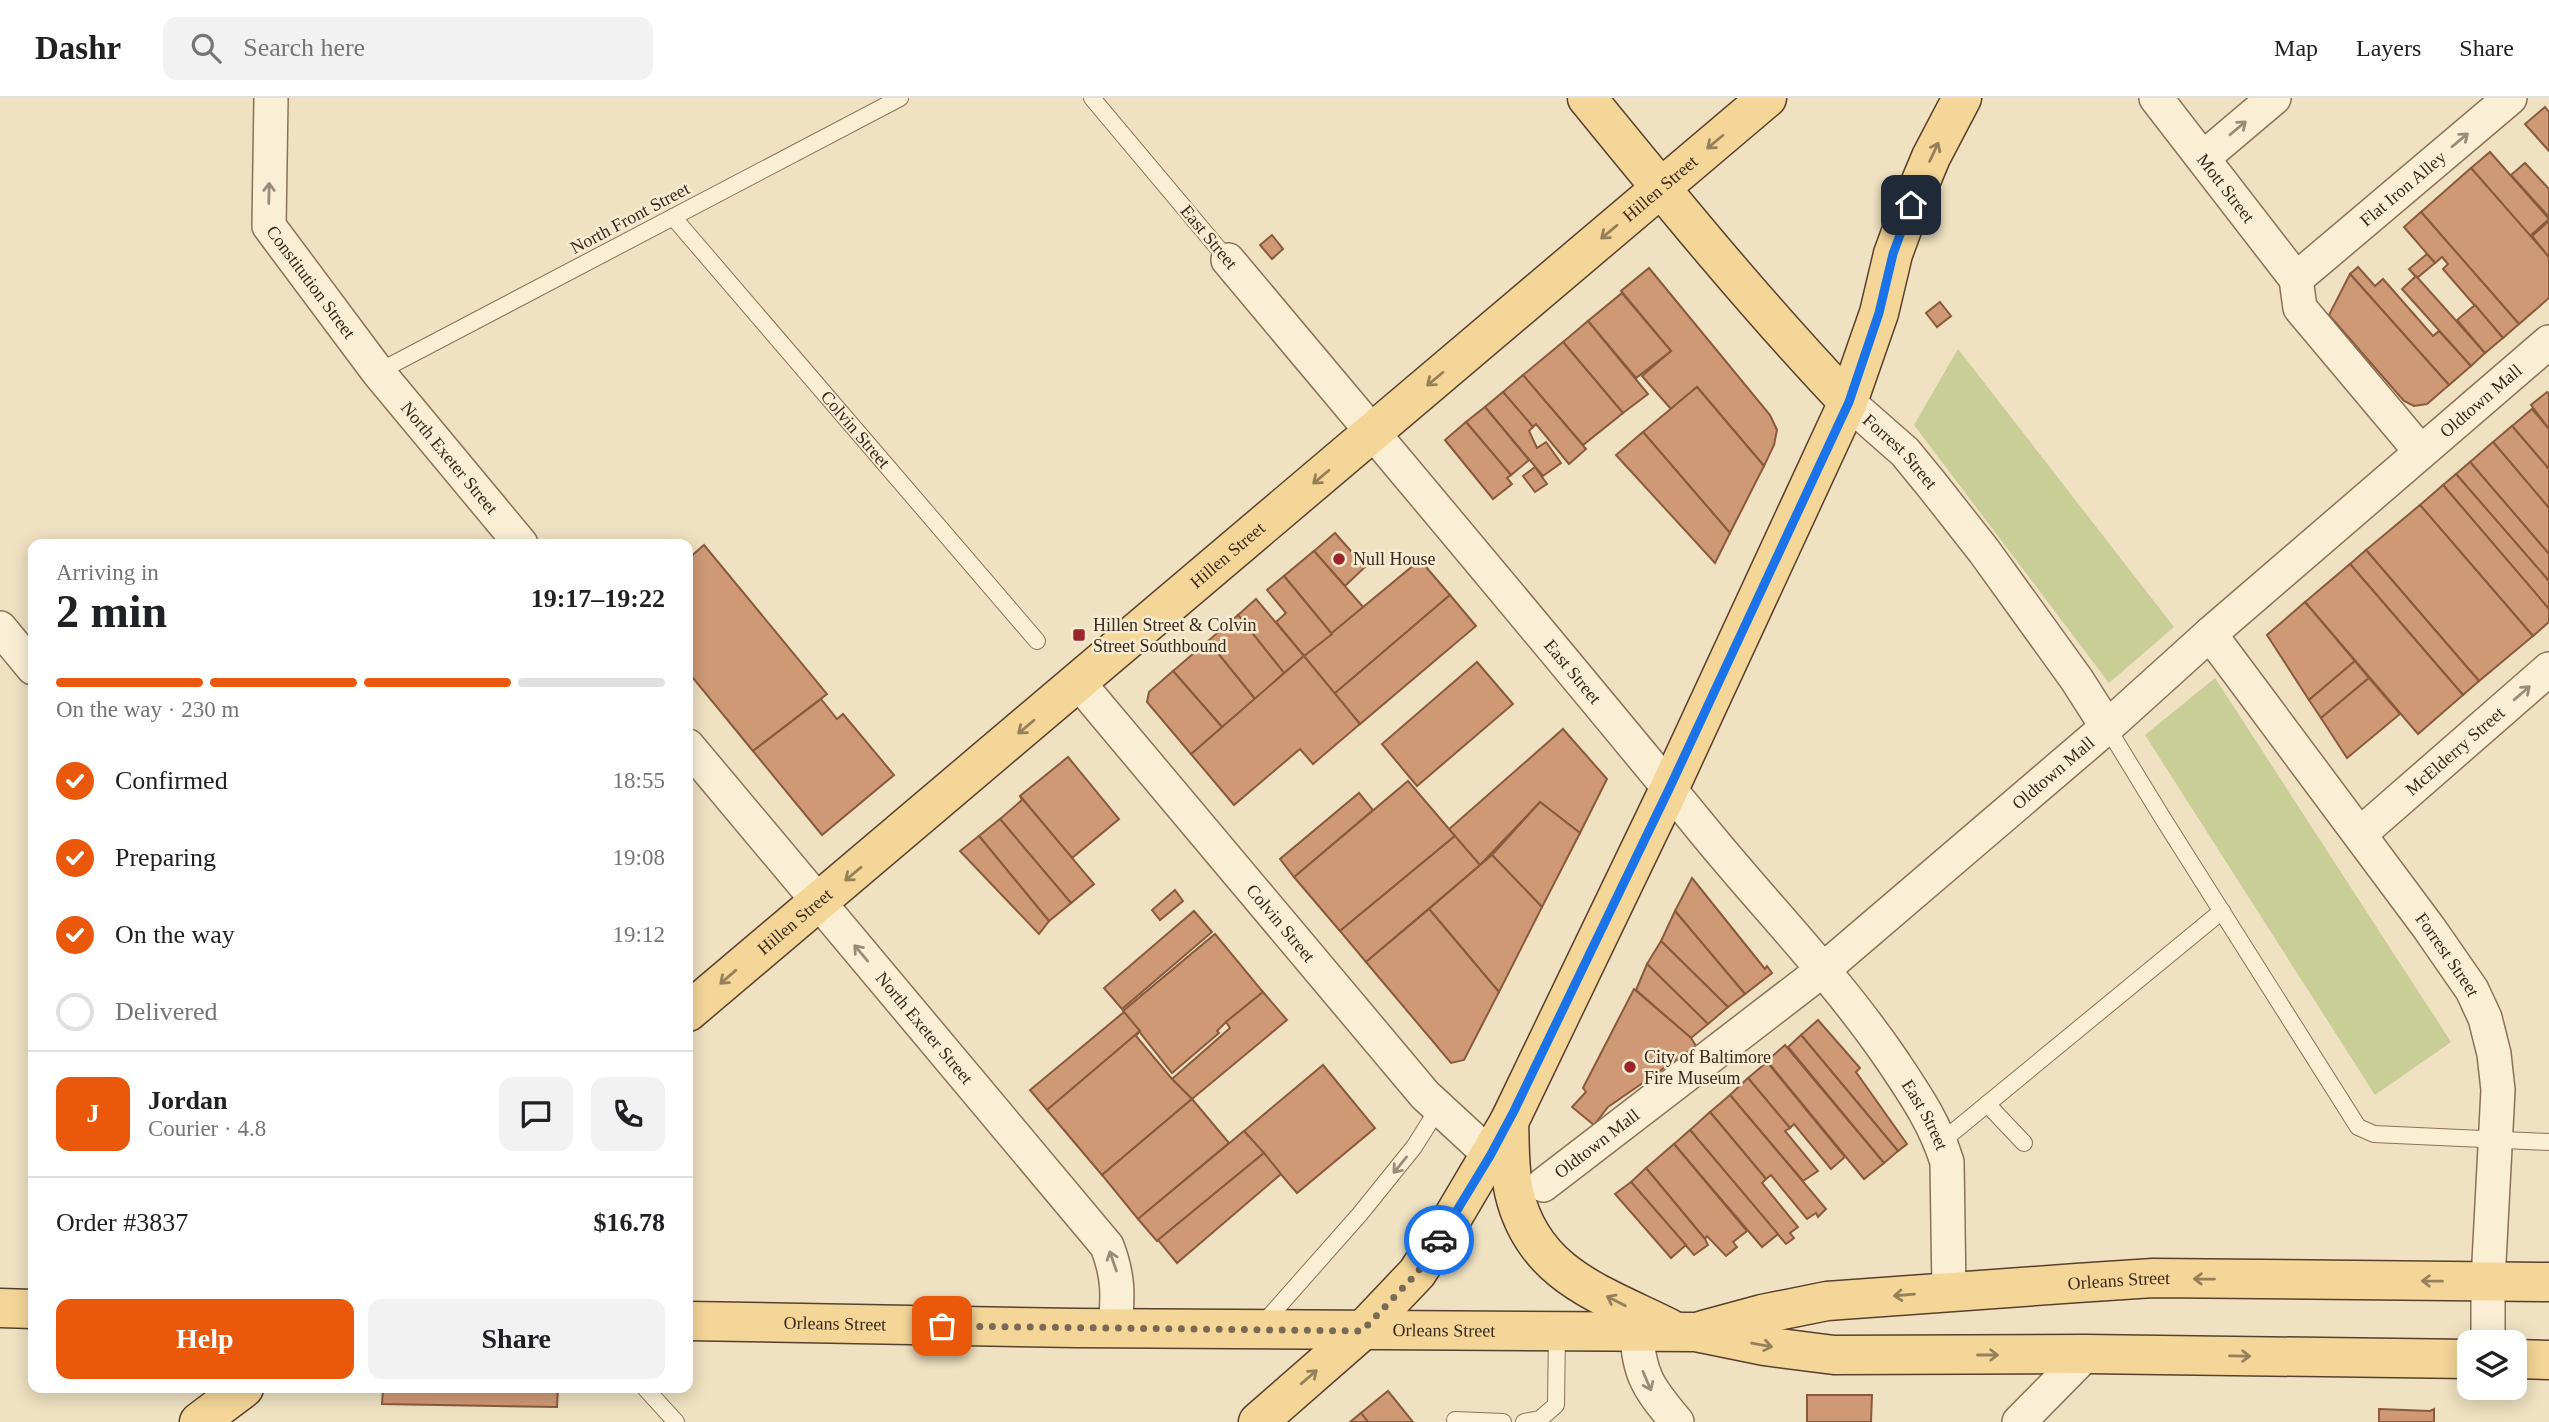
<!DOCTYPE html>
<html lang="en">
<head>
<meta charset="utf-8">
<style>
	:root { --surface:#fff; --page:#f2f2f2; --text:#202124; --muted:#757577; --line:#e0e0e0; --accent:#ea580c }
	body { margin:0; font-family:"Times New Roman",serif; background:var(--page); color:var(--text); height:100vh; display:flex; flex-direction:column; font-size:26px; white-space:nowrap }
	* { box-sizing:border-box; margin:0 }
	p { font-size:23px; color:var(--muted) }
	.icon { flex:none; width:38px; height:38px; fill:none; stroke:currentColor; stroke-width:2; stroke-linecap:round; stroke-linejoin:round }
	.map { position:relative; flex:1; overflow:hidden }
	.details { position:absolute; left:28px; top:441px; width:665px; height:854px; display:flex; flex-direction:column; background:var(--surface); border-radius:14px; box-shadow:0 4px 18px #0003 }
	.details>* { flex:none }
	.controls { position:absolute; left:2457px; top:1232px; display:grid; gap:14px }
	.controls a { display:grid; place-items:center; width:70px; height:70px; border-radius:14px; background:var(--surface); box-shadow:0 4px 18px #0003; font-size:35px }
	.pin { position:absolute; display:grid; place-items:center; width:60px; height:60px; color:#fff; margin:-30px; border-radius:14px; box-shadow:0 4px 10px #0006 }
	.courier { position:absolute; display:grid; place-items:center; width:70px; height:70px; margin:-35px; border:5px solid #1a73e8; border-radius:50%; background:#fff; color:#222; box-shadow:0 2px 9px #0007 }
	.headline em { font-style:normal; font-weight:700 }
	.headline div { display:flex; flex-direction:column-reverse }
	.headline { display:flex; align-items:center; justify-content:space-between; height:119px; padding:0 28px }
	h1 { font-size:46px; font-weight:700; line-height:52px }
	.bar { display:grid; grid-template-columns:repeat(4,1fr); gap:10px 7px; align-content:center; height:84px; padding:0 28px }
	.bar i { height:9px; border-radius:5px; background:var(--line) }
	.bar .current { background:var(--accent) }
	.bar p { grid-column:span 4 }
	.line { display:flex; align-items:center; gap:18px; padding:0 28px; border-top:2px solid var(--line) }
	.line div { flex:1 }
	.round { display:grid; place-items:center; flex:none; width:74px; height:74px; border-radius:14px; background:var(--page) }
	ol { padding:0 28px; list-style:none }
	li { display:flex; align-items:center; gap:21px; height:77px }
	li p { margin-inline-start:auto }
	li .icon { padding:7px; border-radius:50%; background:var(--accent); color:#fff; stroke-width:4 }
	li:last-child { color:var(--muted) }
	li i { width:38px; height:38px; border:4px solid var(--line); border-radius:50% }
	.button { display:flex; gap:14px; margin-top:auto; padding:14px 28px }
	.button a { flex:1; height:80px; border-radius:14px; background:var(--accent); color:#fff; font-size:28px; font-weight:700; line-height:80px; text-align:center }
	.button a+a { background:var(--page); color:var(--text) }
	header { display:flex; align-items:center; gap:42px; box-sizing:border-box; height:98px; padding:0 35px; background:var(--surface); border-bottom:2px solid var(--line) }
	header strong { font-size:33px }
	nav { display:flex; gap:38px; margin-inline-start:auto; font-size:24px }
	.search { width:490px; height:63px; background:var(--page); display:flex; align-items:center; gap:18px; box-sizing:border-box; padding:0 24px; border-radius:14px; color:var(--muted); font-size:26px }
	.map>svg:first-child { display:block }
</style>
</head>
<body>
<header>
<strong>Dashr</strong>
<div class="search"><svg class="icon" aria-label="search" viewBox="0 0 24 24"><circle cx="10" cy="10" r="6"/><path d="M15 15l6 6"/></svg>Search here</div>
<nav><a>Map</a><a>Layers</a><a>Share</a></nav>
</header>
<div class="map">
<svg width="2549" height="1324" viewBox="0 0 2549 1324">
	<rect width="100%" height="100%" fill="#efe1c1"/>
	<g fill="#c8ce95">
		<path d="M1958 251 2174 529 2109 585 1914 327Z"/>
		<path d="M2215 580 2451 944 2375 997 2145 637Z"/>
	</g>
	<g fill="#cf9976" stroke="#8a5a3d" stroke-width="2">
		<path d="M2545 9 2549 14V53L2525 26Z"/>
		<path d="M2490 54 2549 121 2530 138 2471 70Z"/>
		<path d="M2525 65 2549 91V119L2511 77Z"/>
		<path d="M2471 70 2549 159V200L2519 226 2421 114Z"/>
		<path d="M2421 114 2519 226 2503 240 2443 171 2448 166 2442 159 2435 165 2404 129Z"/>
		<path d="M2549 123V159L2532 138Z"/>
		<path d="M1272 137 1283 151 1272 161 1260 147Z"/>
		<path d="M2427 156 2435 165 2417 180 2409 171Z"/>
		<path d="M2358 169 2375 188 2383 181 2433 238 2439 233 2471 268 2449 287 2350 176Z"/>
		<path d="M1649 170 1770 317 1777 332 1774 347 1764 368 1697 289 1671 311 1642 278 1671 253 1621 193Z"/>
		<path d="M2350 176 2449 287 2427 306 2414 308 2404 303 2329 217Z"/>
		<path d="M2416 178 2485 255 2471 268 2402 191Z"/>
		<path d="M1622 195 1671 253 1636 280 1588 223Z"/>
		<path d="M1940 204 1951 218 1937 229 1926 215Z"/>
		<path d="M2475 207 2503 240 2485 255 2457 222Z"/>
		<path d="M1588 223 1648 296 1623 315 1563 244Z"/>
		<path d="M1563 244 1623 315 1583 347 1523 277Z"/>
		<path d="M1523 277 1586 351 1569 366 1536 326 1533 329 1503 294Z"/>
		<path d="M1697 289 1764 368 1730 435 1643 334Z"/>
		<path d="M1503 294 1533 329 1529 333 1537 350 1546 344 1561 365 1543 378 1485 309Z"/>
		<path d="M2547 294 2549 296V331L2531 307Z"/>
		<path d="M1485 309 1529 362 1511 377 1466 324Z"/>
		<path d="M2532 311 2549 331V371L2512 328Z"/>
		<path d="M1466 324 1511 377 1507 380 1512 386 1493 401 1445 342Z"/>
		<path d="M2512 328 2549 371V410L2493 344Z"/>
		<path d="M1643 334 1730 435 1715 465 1616 357Z"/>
		<path d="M2493 344 2549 410V456L2470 364Z"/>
		<path d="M2470 364 2549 456V483L2456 376Z"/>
		<path d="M1535 369 1547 386 1535 394 1523 378Z"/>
		<path d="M2456 376 2549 483V511L2443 387Z"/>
		<path d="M2443 387 2549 511V524L2533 538 2420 407Z"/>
		<path d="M2420 407 2533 538 2479 583 2366 452Z"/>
		<path d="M1335 435 1365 469 1345 488 1314 453Z"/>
		<path d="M704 447 827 596 753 653 688 574V461Z"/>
		<path d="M2366 452 2479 583 2463 597 2350 466Z"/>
		<path d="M1314 453 1364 510 1332 536 1284 478Z"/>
		<path d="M1420 462 1450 497 1334 596 1304 558Z"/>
		<path d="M2350 466 2463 597 2418 636 2305 504Z"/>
		<path d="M1284 478 1332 536 1304 558 1276 524 1286 515 1267 492Z"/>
		<path d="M1450 497 1476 528 1360 626 1334 596Z"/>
		<path d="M1256 501 1304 558 1284 575 1238 517Z"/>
		<path d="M2305 504 2355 563 2309 602 2267 537Z"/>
		<path d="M1238 517 1284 575 1255 601 1208 543Z"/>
		<path d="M1208 543 1255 601 1222 629 1173 573Z"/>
		<path d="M1304 558 1360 626 1313 666 1300 651 1234 707 1191 656Z"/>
		<path d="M2355 563 2369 580 2321 620 2309 602Z"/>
		<path d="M1477 564 1513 606 1417 688 1382 646Z"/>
		<path d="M1173 573 1222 629 1191 656 1147 604 1149 594Z"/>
		<path d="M2369 580 2400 616 2347 660 2321 620Z"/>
		<path d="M821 601 837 621 843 616 894 677 822 737 753 653Z"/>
		<path d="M1563 631 1607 681 1580 735 1540 704 1480 767 1448 732Z"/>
		<path d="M1068 659 1119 721 1072 760 1020 698Z"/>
		<path d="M1408 683 1455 738 1340 833 1294 779Z"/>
		<path d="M1359 695 1373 712 1294 779 1280 761Z"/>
		<path d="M1020 698 1094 786 1071 805 1000 721 1022 702Z"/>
		<path d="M1540 704 1580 735 1542 809 1492 757Z"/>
		<path d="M1000 721 1071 805 1049 823 979 738Z"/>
		<path d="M979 738 1049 823 1039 836 960 753Z"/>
		<path d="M1455 738 1480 767 1366 864 1340 833Z"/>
		<path d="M1492 757 1542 809 1499 894 1429 811Z"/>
		<path d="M1692 780 1765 871 1767 868 1772 875 1745 896 1675 813Z"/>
		<path d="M1175 792 1183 803 1160 822 1152 812Z"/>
		<path d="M1429 811 1499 894 1464 962 1451 965 1366 864Z"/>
		<path d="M1194 813 1212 834 1122 911 1104 890Z"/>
		<path d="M1675 813 1745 896 1728 909 1661 843Z"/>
		<path d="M1215 836 1263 894 1226 924 1217 933 1219 935 1172 975 1123 913Z"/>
		<path d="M1661 843 1728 909 1708 926 1647 866Z"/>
		<path d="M1647 866 1708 926 1691 940 1636 892Z"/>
		<path d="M1634 891 1691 940 1696 948 1608 1009 1594 1027 1572 1009 1586 994 1583 990Z"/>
		<path d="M1263 894 1287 922 1192 1001 1172 981 1230 930 1226 924Z"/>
		<path d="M1124 914 1140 933 1047 1012 1030 992Z"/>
		<path d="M1818 922 1860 970 1856 974 1907 1046 1898 1053 1801 937Z"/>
		<path d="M1140 933 1136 938 1172 981 1192 1001 1102 1077 1047 1012Z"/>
		<path d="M1801 937 1898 1053 1884 1065 1788 949Z"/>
		<path d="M1785 947 1884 1065 1864 1081 1767 963Z"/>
		<path d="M1767 964 1845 1059 1831 1071 1794 1026 1790 1030 1748 980Z"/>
		<path d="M1323 967 1375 1030 1297 1095 1244 1033Z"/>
		<path d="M1748 980 1790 1030 1785 1033 1818 1073 1803 1083 1730 997Z"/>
		<path d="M1730 997 1826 1111 1818 1119 1816 1115 1807 1121 1771 1077 1766 1081 1710 1014Z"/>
		<path d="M1192 1001 1229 1045 1138 1121 1102 1077Z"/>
		<path d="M1710 1014 1766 1081 1762 1085 1798 1129 1790 1135 1794 1140 1786 1146 1690 1032Z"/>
		<path d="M1690 1032 1778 1136 1762 1149 1674 1046Z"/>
		<path d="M1244 1033 1264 1055 1157 1143 1138 1121Z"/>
		<path d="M1674 1046 1747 1133 1733 1144 1737 1149 1726 1158 1707 1138 1705 1141 1646 1070Z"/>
		<path d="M1264 1055 1281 1076 1177 1165 1158 1142Z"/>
		<path d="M1646 1070 1705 1141 1708 1147 1694 1157 1631 1084Z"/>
		<path d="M1631 1084 1686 1147 1671 1160 1615 1096Z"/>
		<path d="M383 1290H558L557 1309 382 1306Z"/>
		<path d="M1388 1293 1413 1324H1368L1361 1315Z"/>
		<path d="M1807 1297H1872L1871 1324H1807Z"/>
		<path d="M2379 1311 2430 1313 2434 1311V1324H2379Z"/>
		<path d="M1361 1315 1368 1324H1350Z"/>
	</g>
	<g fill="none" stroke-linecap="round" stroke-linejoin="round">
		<g stroke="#8a7258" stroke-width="18">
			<g id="lane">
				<path d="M1092 0 1228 162"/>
				<path id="s1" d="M673 119 1037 543"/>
				<path d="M378 274 900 0"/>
				<path d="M2107 629 2162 719 2358 1029 2374 1036 2549 1044"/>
				<path d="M1987 1006 2024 1045"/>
				<path d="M1941 1044 2222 813"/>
				<path d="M1261 1228 1360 1116 1414 1049 1438 1011"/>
				<path d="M645 1290 676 1324"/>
				<path d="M1455 1322 1503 1324"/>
				<path d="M1524 1324 1540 1321 1556 1307 1557 1234"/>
			</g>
		</g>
		<g stroke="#8a7258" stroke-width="36">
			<g id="street">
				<path id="s2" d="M271 0 269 128 378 274 521 446"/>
				<path id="s3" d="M2156 0 2296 181 2300 210 2421 354"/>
				<path d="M2203 60 2274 0"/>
				<path id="s4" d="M1228 162C1387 352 1547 541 1704 733 1767 810 1836 880 1892 962 1914 995 1935 1025 1947 1064L1949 1194"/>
				<path id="s5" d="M2296 181 2510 0"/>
				<path id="s6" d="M1848 304 1905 354 1932 387 1984 453 2077 582 2107 629"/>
				<path d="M0 530 33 570"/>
				<path id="s7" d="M2210 536 2429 830 2472 892 2485 920 2494 956 2498 992 2488 1183V1244"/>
				<path id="s8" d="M1078 584 1425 997 1491 1058"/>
				<path id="s9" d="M688 648 1107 1148C1119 1179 1118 1198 1115 1231"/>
				<path id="s10" d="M2360 736 2549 571"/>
				<path id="s11" d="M1543 1087 1824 871 2107 629 2210 536 2549 244"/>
				<path d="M1637 1234C1638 1277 1650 1292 1677 1324"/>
				<path d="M2019 1324 2086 1256"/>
			</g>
		</g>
		<g stroke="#57402d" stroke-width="41">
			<g id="primary">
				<path d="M1587 0C1671 103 1756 207 1848 304"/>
				<path id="s12" d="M688 914 1767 0"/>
				<path d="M1509 1024C1510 1048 1509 1071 1514 1094 1533 1177 1601 1196 1669 1230"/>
				<path d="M0 1210 33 1211"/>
				<path id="s13" d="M688 1223 1076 1230 1695 1234 1764 1248 1834 1257 2086 1256 2469 1261"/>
				<path id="s14" d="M1703 1232 1762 1216 1827 1203 2077 1185 2153 1180 2549 1184"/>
				<path d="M2515 1261 2549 1262"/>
				<path d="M199 1324 244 1290"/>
				<path d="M1258 1324 1362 1233 1417 1175 1450 1124 1509 1024 1670 689 1848 304 1879 215 1893 156 1911 107 1931 59 1962 0"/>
			</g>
		</g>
		<use href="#lane" stroke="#faeed5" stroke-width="16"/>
		<use href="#street" stroke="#faeed5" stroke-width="33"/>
		<use href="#primary" stroke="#f4d698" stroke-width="38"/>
	</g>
	<defs><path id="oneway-shaft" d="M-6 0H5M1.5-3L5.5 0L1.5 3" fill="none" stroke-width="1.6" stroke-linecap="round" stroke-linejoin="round" transform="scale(1.75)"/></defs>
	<g stroke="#9a8c79">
		<use href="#oneway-shaft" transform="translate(2238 30) rotate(-40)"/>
		<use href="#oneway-shaft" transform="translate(2460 42) rotate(-40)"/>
		<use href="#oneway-shaft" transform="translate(269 95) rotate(-89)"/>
		<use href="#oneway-shaft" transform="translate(2522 595) rotate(-41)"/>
		<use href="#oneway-shaft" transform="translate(861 855) rotate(-130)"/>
		<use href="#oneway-shaft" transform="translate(1400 1067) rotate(129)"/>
		<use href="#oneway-shaft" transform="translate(1113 1163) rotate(-109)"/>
		<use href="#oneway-shaft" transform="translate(1647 1283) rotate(67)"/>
	</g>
	<g stroke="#96805a">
		<use href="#oneway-shaft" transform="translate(1715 44) rotate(140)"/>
		<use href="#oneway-shaft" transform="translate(1934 54) rotate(-65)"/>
		<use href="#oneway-shaft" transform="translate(1609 134) rotate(140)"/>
		<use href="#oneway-shaft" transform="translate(1435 281) rotate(140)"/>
		<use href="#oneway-shaft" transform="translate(1321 379) rotate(140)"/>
		<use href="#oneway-shaft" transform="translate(1026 629) rotate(140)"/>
		<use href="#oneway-shaft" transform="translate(853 776) rotate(140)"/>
		<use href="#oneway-shaft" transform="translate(728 879) rotate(139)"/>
		<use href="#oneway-shaft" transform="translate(2204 1181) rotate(-179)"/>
		<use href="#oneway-shaft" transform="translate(2432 1183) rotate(-179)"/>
		<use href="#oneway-shaft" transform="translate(1904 1197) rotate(175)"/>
		<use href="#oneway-shaft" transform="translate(1616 1203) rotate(-153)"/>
		<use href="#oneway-shaft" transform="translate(1762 1247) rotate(10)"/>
		<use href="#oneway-shaft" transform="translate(1988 1257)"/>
		<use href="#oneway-shaft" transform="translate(2240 1258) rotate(1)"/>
		<use href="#oneway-shaft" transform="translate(1309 1279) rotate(-41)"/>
	</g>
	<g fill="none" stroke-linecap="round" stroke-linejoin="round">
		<path stroke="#796a56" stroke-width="7" stroke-dasharray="0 12.6" d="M942 1228 1362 1233 1417 1175 1439 1142"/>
		<path stroke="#1a73e8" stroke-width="9" d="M1439 1142 1490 1058 1514 1013 1670 689 1849 304 1879 215 1893 156 1911 107"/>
	</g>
	<g fill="#9b2629" stroke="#f7ebd1" stroke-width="2.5">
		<circle cx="1339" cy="461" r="7"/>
		<rect x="1072" y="530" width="14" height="14" rx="3.5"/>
		<circle cx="1630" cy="969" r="7"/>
	</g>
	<g text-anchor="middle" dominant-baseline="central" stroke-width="5" stroke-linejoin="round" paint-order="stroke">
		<g font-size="18" fill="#392a1d" stroke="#f7ebd1">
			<text stroke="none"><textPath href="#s3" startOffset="114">Mott Street</textPath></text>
			<text stroke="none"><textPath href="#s5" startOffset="140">Flat Iron Alley</textPath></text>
			<text stroke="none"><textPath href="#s12" startOffset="1274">Hillen Street</textPath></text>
			<text transform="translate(630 120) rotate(-28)">North Front Street</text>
			<text transform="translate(1209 139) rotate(50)">East Street</text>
			<text stroke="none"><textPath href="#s2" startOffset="198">Constitution Street</textPath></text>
			<text stroke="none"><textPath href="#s11" startOffset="1223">Oldtown Mall</textPath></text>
			<text stroke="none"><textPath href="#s1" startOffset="280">Colvin Street</textPath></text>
			<text stroke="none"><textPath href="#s6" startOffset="72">Forrest Street</textPath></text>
			<text stroke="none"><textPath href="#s2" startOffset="422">North Exeter Street</textPath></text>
			<text stroke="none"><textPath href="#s12" startOffset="707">Hillen Street</textPath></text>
			<text stroke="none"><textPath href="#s4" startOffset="537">East Street</textPath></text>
			<text stroke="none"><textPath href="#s10" startOffset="126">McElderry Street</textPath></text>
			<text stroke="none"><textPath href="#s11" startOffset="656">Oldtown Mall</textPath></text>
			<text stroke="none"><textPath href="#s12" startOffset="140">Hillen Street</textPath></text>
			<text stroke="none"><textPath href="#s8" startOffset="315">Colvin Street</textPath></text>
			<text stroke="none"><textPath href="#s7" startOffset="399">Forrest Street</textPath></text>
			<text stroke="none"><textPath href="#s9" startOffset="368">North Exeter Street</textPath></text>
			<text stroke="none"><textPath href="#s4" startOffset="1104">East Street</textPath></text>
			<text stroke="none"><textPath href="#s11" startOffset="68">Oldtown Mall</textPath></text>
			<text stroke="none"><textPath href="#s14" startOffset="420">Orleans Street</textPath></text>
			<text stroke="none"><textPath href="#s13" startOffset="147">Orleans Street</textPath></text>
			<text stroke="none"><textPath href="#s13" startOffset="756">Orleans Street</textPath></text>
		</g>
		<g font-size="18" fill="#392a1d" stroke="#f7ebd1" text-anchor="start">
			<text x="1353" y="461">Null House</text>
			<text x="1093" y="527">Hillen Street &amp; Colvin<tspan x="1093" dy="21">Street Southbound</tspan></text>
			<text x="1644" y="959">City of Baltimore<tspan x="1644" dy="21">Fire Museum</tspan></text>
		</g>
	</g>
</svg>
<div class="controls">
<a><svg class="icon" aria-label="layers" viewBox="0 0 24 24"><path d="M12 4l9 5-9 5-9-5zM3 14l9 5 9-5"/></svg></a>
</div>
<div class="pin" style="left:942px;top:1228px;background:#ea580c"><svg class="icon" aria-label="bag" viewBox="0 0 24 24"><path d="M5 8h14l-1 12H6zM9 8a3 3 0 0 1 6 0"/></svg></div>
<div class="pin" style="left:1911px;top:107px;background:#1f2937"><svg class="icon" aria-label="home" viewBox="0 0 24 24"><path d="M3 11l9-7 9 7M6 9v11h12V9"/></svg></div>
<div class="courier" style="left:1439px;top:1142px"><svg class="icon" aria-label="car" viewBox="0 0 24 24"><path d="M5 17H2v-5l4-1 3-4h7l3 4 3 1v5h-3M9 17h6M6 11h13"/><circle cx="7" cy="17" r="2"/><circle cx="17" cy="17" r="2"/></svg></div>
<section class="details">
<div class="headline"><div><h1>2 min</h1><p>Arriving in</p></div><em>19:17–19:22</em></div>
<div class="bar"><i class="current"></i><i class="current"></i><i class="current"></i><i></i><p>On the way · 230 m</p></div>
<ol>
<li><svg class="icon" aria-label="check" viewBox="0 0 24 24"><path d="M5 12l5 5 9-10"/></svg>Confirmed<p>18:55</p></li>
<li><svg class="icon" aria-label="check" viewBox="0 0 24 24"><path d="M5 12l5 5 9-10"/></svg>Preparing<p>19:08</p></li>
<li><svg class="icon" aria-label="check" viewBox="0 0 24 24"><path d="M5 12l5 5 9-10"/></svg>On the way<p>19:12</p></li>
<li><i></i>Delivered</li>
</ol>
<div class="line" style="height:126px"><b class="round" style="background:var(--accent);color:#fff">J</b><div><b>Jordan</b><p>Courier · 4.8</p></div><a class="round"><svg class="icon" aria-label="chat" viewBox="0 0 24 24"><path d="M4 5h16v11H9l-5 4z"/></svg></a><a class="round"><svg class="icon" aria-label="phone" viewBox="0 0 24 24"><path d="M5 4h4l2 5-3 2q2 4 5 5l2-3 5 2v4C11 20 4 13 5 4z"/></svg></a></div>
<div class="line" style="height:91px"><div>Order #3837</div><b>$16.78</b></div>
<div class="button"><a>Help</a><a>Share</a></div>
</section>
</div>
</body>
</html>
